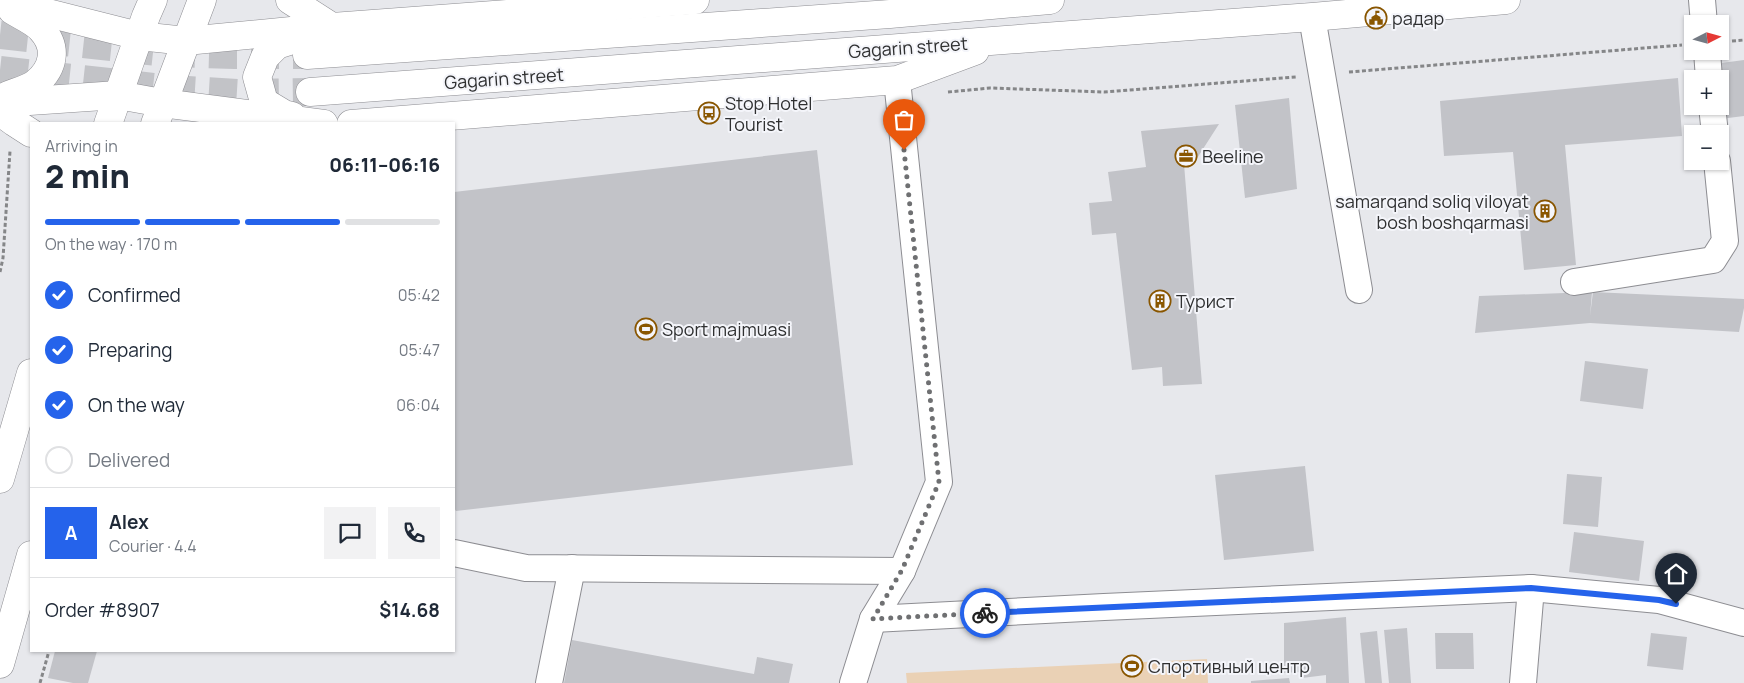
<!DOCTYPE html>
<html lang="en">
<head>
<meta charset="utf-8">
<style>
	:root { --surface:#fff; --page:#f2f2f3; --text:#1f2937; --muted:#747a83; --line:#e0e1e3; --accent:#2563eb }
	body { margin:0; font-family:Manrope,sans-serif; background:var(--page); color:var(--text); height:100vh; display:flex; flex-direction:column; font-size:19px; white-space:nowrap }
	* { box-sizing:border-box; margin:0 }
	p { font-size:16px; color:var(--muted) }
	.icon { flex:none; width:28px; height:28px; fill:none; stroke:currentColor; stroke-width:2; stroke-linecap:round; stroke-linejoin:round }
	.map { position:relative; flex:1; overflow:hidden }
	.sheet { position:absolute; left:30px; top:122px; width:425px; height:530px; display:flex; flex-direction:column; background:var(--surface); border-radius:0px; box-shadow:0 1px 4px #0004 }
	.sheet>* { flex:none }
	.needle { width:32px; rotate:84deg }
	.controls { position:absolute; left:1684px; top:15px; display:grid; gap:10px }
	.controls a { display:grid; place-items:center; width:45px; height:45px; border-radius:0px; background:var(--surface); box-shadow:0 1px 4px #0004; font-size:25px }
	.pin { position:absolute; display:grid; place-items:center; width:42px; height:42px; color:#fff; margin:-51px -21px; border-radius:50% 50% 50% 0; rotate:-45deg; box-shadow:0 0 5px #0007 }
	.pin .icon { rotate:45deg }
	.courier { position:absolute; display:grid; place-items:center; width:50px; height:50px; margin:-25px; border:4px solid #2563eb; border-radius:50%; background:#fff; color:#222; box-shadow:0 1px 6px #0007 }
	.headline em { font-style:normal; font-weight:800 }
	.headline div { display:flex; flex-direction:column-reverse }
	.headline { display:flex; align-items:center; justify-content:space-between; height:85px; padding:0 15px }
	h1 { font-size:32px; font-weight:800; line-height:38px }
	.bar { display:grid; grid-template-columns:repeat(4,1fr); gap:8px 5px; align-content:center; height:60px; padding:0 15px }
	.bar i { height:6px; border-radius:4px; background:var(--line) }
	.bar .on { background:var(--accent) }
	.bar p { grid-column:span 4 }
	.line { display:flex; align-items:center; gap:12px; padding:0 15px; border-top:1px solid var(--line) }
	.line div { flex:1 }
	.round { display:grid; place-items:center; flex:none; width:52px; height:52px; border-radius:0px; background:var(--page) }
	ol { padding:0 15px; list-style:none }
	li { display:flex; align-items:center; gap:15px; height:55px }
	li p { margin-inline-start:auto }
	li .icon { padding:5px; border-radius:50%; background:var(--accent); color:#fff; stroke-width:4 }
	li:last-child { color:var(--muted) }
	li i { width:28px; height:28px; border:2px solid var(--line); border-radius:50% }
	.map>svg:first-child { display:block }
</style>
</head>
<body>
<div class="map">
<svg width="1744" height="683" viewBox="0 0 1744 683">
	<rect width="100%" height="100%" fill="#e7e8ec"/>
	<path fill="#ead1b5" d="M1207 659 1208 683H907L906 673Z"/>
	<g fill="#c2c3c8">
		<path d="M1744 60V116L1720 119V79L1714 64Z"/>
		<path d="M1678 78 1682 136 1565 145 1576 265 1524 270 1513 152 1444 156 1440 101Z"/>
		<path d="M1289 98 1297 189 1245 198 1235 105Z"/>
		<path d="M1219 124 1194 163 1184 164 1202 384 1163 386 1162 367 1132 370 1116 233 1092 235 1089 203 1112 201 1108 172 1146 167 1141 131Z"/>
		<path d="M817 150 853 465 456 511 454 508V192Z"/>
		<path d="M1592 292 1590 316 1593 292 1744 299V308L1739 332 1590 323 1475 333 1479 296Z"/>
		<path d="M1585 361 1648 369 1643 409 1580 401Z"/>
		<path d="M1305 466 1314 551 1224 560 1215 475Z"/>
		<path d="M1567 474 1602 477 1598 527 1563 524Z"/>
		<path d="M1574 532 1644 541 1639 581 1569 572Z"/>
		<path d="M1346 617 1349 683H1326V675L1302 678 1301 672 1284 673V623Z"/>
		<path d="M1407 628 1411 683H1389L1384 630Z"/>
		<path d="M1377 631 1382 683H1365L1360 633Z"/>
		<path d="M1435 633H1473L1474 669H1436Z"/>
		<path d="M1651 633 1687 637 1683 670 1647 666Z"/>
		<path d="M572 640 754 674 757 657 793 664 789 683H564Z"/>
		<path d="M55 651H97L88 683H73L48 678Z"/>
		<path d="M1289 678 1290 683H1251V681Z"/>
	</g>
	<g fill="none" stroke-linecap="round" stroke-linejoin="round">
		<g stroke="#c2c3c7" stroke-width="28" stroke-dasharray="28 14" stroke-linecap="butt">
			<path d="M0 35 167 53 235 55H307"/>
			<path d="M0 70 173 89 237 93 310 92"/>
		</g>
		<g stroke="#8d8d92" stroke-width="28">
			<g id="minor">
				<path d="M1702 0 1704 24"/>
				<path d="M1312 17 1359 290"/>
				<path d="M1707 51 1709 79"/>
				<path d="M1712 106 1715 134"/>
				<path d="M1574 282 1713 260 1725 241 1717 161"/>
				<path d="M454 553 526 568 902 571"/>
				<path d="M873 619 1104 607 1531 588 1659 600 1744 623"/>
				<path d="M549 683 572 568"/>
				<path d="M853 683 873 619 902 571 939 482 897 80"/>
				<path d="M1523 683 1531 588"/>
			</g>
		</g>
		<g stroke="#8d8d92" stroke-width="29">
			<g id="major">
				<path d="M290 0 332 27 695 0"/>
				<path d="M0 1 139 36 186 41 332 27"/>
				<path d="M307 55 890 14 1050 0"/>
				<path d="M310 92 1312 17 1506 0"/>
				<path d="M4 97C12 93 29 89 36 83 54 68 58 47 41 29 34 21 21 16 12 10"/>
				<path d="M0 103 118 95 162 103 324 124"/>
				<path d="M0 112 14 122 31 133"/>
				<path d="M292 116 284 114 264 102 257 77 265 57 277 45 302 37"/>
				<path d="M108 124 146 16 153 0"/>
				<path d="M155 124 202 0"/>
				<path d="M351 124 897 80 975 51"/>
				<path d="M0 479 31 373"/>
				<path d="M0 664 31 555"/>
			</g>
		</g>
		<g stroke="#858688" stroke-width="3" stroke-dasharray="4 2.5" stroke-linecap="butt">
			<path d="M1732 41 1744 40"/>
			<path d="M1349 72 1682 45"/>
			<path d="M948 92 990 88 1104 92 1296 77"/>
			<path d="M0 272 3 258 10 151"/>
			<path d="M40 683 49 651"/>
		</g>
		<use href="#minor" stroke="#fff" stroke-width="26"/>
		<use href="#major" stroke="#fff" stroke-width="28"/>
	</g>
	<g fill="none" stroke-linecap="round" stroke-linejoin="round">
		<path stroke="#6f7072" stroke-width="5" stroke-dasharray="0 9" d="M904 150 939 482 902 570 873 619 985 613"/>
		<path stroke="#2563eb" stroke-width="6" d="M985 613 1531 588 1659 600 1676 604"/>
	</g>
	<defs>
		<g id="civic-ring" transform="scale(1.125)"><circle r="9.5" fill="#f4f5fa" stroke="#895600" stroke-width="1.5"/><path d="M-.6-6.5H3V-4.5H.6V-3L4-1V1h2V6H-6V1h2V-1L-.6-3ZM-1.2 2.5V6h2.4V2.5Z" fill="#895600"/></g>
		<g id="bus-ring" transform="scale(1.125)"><circle r="9.5" fill="#f4f5fa" stroke="#895600" stroke-width="1.5"/><path d="M-5-6H5V4H4V6H2V4H-2V6H-4V4H-5ZM-3.5-4V0h7V-4ZM-3.5 1.2v1.5H-2V1.2ZM2 1.2v1.5H3.5V1.2Z" fill="#895600"/></g>
		<g id="office-ring" transform="scale(1.125)"><circle r="9.5" fill="#f4f5fa" stroke="#895600" stroke-width="1.5"/><path d="M-6-3h4V-5.5h4V-3h4V5H-6ZM-1-4.5V-3h2v-1.5ZM-6 0V1H6V0Z" fill="#895600"/></g>
		<g id="building-ring" transform="scale(1.125)"><circle r="9.5" fill="#f4f5fa" stroke="#895600" stroke-width="1.5"/><path d="M-4-6H4V6H1V3H-1V6H-4ZM-2.5-4.3h1.7v1.8h-1.7ZM.8-4.3h1.7v1.8H.8ZM-2.5-1h1.7V.8h-1.7ZM.8-1h1.7V.8H.8Z" fill="#895600"/></g>
		<g id="stadium-ring" transform="scale(1.125)"><circle r="9.5" fill="#f4f5fa" stroke="#895600" stroke-width="1.5"/><path d="M0-5a6.5 5 0 1 0 0 10a6.5 5 0 1 0 0-10ZM-3.5-1.8h7v3.6h-7Z" fill="#895600"/></g>
	</defs>
	<g fill-rule="evenodd">
		<use href="#civic-ring" x="1376" y="18"/>
		<use href="#bus-ring" x="709" y="113"/>
		<use href="#office-ring" x="1186" y="156"/>
		<use href="#building-ring" x="1545" y="211"/>
		<use href="#building-ring" x="1160" y="301"/>
		<use href="#stadium-ring" x="646" y="329"/>
		<use href="#stadium-ring" x="1132" y="666"/>
	</g>
	<g text-anchor="middle" dominant-baseline="central" stroke-width="4" stroke-linejoin="round" paint-order="stroke">
		<g font-size="18" fill="#2f3031" stroke="#f4f5fa" text-anchor="start">
			<text x="1392" y="18">радар</text>
			<text x="725" y="103">Stop Hotel<tspan x="725" dy="21">Tourist</tspan></text>
			<text x="1202" y="156">Beeline</text>
			<text x="1529" y="201" text-anchor="end">samarqand soliq viloyat<tspan x="1529" dy="21">bosh boshqarmasi</tspan></text>
			<text x="1176" y="301">Турист</text>
			<text x="662" y="329">Sport majmuasi</text>
			<text x="1148" y="666">Спортивный центр</text>
		</g>
		<g font-size="18" fill="#2f3031" stroke="#f4f5fa">
			<text transform="translate(908 47) rotate(-4)">Gagarin street</text>
			<text transform="translate(504 78) rotate(-4)">Gagarin street</text>
		</g>
	</g>
</svg>
<div class="controls">
<a><svg class="needle" viewBox="-14 -14 28 28"><path d="M0-13l5 13h-10z" fill="#e53935"/><path d="M0 13l5-13h-10z" fill="#747a83"/></svg></a>
<a>+</a>
<a>−</a>
</div>
<div class="pin" style="left:904px;top:150px;background:#ea580c"><svg class="icon" aria-label="bag" viewBox="0 0 24 24"><path d="M5 8h14l-1 12H6zM9 8a3 3 0 0 1 6 0"/></svg></div>
<div class="pin" style="left:1676px;top:604px;background:#1f2937"><svg class="icon" aria-label="home" viewBox="0 0 24 24"><path d="M3 11l9-7 9 7M6 9v11h12V9"/></svg></div>
<div class="courier" style="left:985px;top:613px"><svg class="icon" aria-label="bike" viewBox="0 0 24 24"><circle cx="6" cy="16" r="4"/><circle cx="18" cy="16" r="4"/><path d="M6 16l4-8h5l3 8M10 8l3 8H6M13 5h3"/></svg></div>
<section class="sheet">
<div class="headline"><div><h1>2 min</h1><p>Arriving in</p></div><em>06:11–06:16</em></div>
<div class="bar"><i class="on"></i><i class="on"></i><i class="on"></i><i></i><p>On the way · 170 m</p></div>
<ol>
<li><svg class="icon" aria-label="check" viewBox="0 0 24 24"><path d="M5 12l5 5 9-10"/></svg>Confirmed<p>05:42</p></li>
<li><svg class="icon" aria-label="check" viewBox="0 0 24 24"><path d="M5 12l5 5 9-10"/></svg>Preparing<p>05:47</p></li>
<li><svg class="icon" aria-label="check" viewBox="0 0 24 24"><path d="M5 12l5 5 9-10"/></svg>On the way<p>06:04</p></li>
<li><i></i>Delivered</li>
</ol>
<div class="line" style="height:90px"><b class="round" style="background:var(--accent);color:#fff">A</b><div><b>Alex</b><p>Courier · 4.4</p></div><a class="round"><svg class="icon" aria-label="chat" viewBox="0 0 24 24"><path d="M4 5h16v11H9l-5 4z"/></svg></a><a class="round"><svg class="icon" aria-label="phone" viewBox="0 0 24 24"><path d="M5 4h4l2 5-3 2q2 4 5 5l2-3 5 2v4C11 20 4 13 5 4z"/></svg></a></div>
<div class="line" style="height:65px"><div>Order #8907</div><b>$14.68</b></div>
</section>
</div>
</body>
</html>
